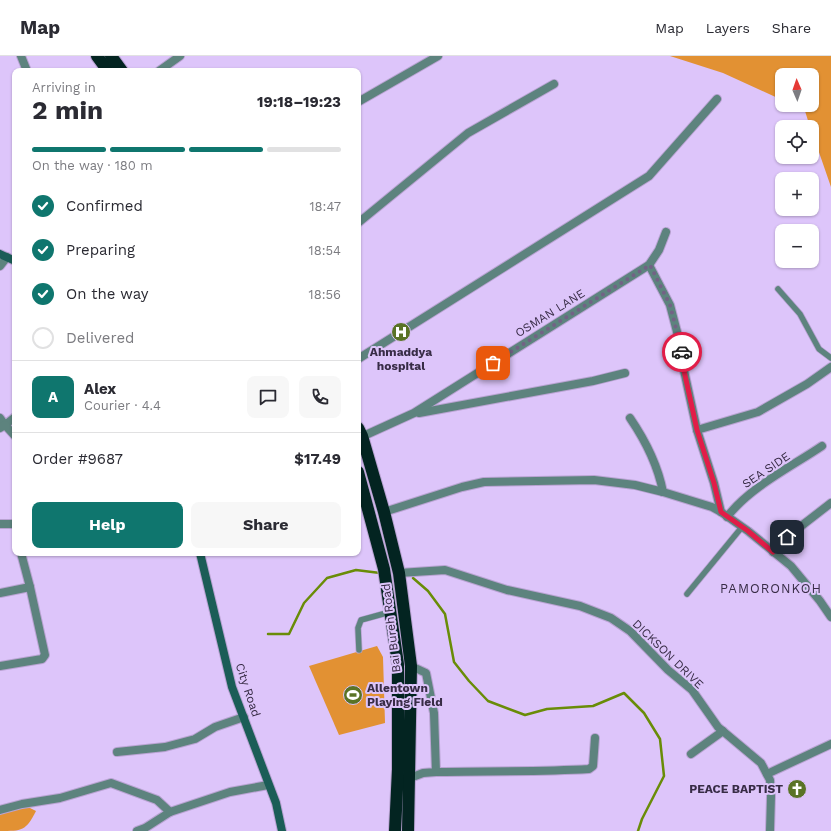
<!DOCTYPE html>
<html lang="en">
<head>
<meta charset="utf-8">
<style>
	:root { --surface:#fff; --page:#f7f7f7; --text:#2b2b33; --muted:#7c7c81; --line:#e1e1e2; --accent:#0f766e }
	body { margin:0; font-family:"Work Sans",sans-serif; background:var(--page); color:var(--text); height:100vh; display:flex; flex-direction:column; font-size:15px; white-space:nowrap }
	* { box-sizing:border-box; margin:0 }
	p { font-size:13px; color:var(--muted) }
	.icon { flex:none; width:22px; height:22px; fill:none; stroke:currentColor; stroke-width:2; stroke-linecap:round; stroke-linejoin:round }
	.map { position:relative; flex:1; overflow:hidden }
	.details { position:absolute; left:12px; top:12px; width:349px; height:488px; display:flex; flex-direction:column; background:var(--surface); border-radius:8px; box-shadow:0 1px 3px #0004 }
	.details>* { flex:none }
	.needle { width:26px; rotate:358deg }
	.fabs { position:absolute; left:775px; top:12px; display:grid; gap:8px }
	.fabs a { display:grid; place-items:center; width:44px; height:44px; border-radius:8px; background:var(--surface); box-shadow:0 1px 3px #0004; font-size:20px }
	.pin { position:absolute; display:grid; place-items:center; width:34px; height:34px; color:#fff; margin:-17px; border-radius:8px; box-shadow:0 2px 6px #0006 }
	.courier { position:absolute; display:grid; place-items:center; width:40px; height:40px; margin:-20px; border:3px solid #e11d48; border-radius:50%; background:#fff; color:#222; box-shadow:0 1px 5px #0007 }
	.head em { font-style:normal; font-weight:700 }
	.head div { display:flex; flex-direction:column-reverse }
	.head { display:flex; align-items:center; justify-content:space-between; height:68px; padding:0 20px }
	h1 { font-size:26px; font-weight:700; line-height:30px }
	.bar { display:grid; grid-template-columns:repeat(4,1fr); gap:6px 4px; align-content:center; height:48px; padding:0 20px }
	.bar i { height:5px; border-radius:3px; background:var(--line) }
	.bar .current { background:var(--accent) }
	.bar p { grid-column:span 4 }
	.line { display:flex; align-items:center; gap:10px; padding:0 20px; border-top:1px solid var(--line) }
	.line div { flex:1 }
	.round { display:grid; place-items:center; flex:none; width:42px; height:42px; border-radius:8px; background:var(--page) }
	ol { padding:0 20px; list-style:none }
	li { display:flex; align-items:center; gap:12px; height:44px }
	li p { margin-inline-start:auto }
	li .icon { padding:4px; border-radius:50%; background:var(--accent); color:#fff; stroke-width:4 }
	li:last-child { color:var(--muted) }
	li i { width:22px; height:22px; border:2px solid var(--line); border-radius:50% }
	.button { display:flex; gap:8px; margin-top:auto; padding:8px 20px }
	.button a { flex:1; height:46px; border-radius:8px; background:var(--accent); color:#fff; font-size:16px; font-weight:700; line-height:46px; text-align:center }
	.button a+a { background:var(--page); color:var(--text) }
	header { display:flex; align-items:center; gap:24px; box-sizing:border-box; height:56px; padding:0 20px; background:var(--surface); border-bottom:1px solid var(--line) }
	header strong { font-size:19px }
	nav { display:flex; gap:22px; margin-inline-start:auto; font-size:14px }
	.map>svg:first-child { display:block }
</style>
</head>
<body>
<header>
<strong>Map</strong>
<nav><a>Map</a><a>Layers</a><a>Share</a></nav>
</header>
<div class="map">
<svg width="831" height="775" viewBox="0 0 831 775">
	<rect width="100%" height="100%" fill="#ddc5fa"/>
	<g fill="#e29133">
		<path d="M670 0H831V131L812 76V71H810L805 55 792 49H812V19H782V44L723 17Z"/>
		<path d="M377 590 383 601 385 667 339 679 309 610Z"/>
		<path d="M22 748 36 755C26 775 22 775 0 775V754Z"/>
	</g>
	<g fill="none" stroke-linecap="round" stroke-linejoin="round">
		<g stroke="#698c07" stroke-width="2.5">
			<path d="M413 522 428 535 445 558 454 606 469 625 488 645 525 659 547 653 593 650 624 637 644 657 660 683 664 720 642 763 638 775"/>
			<path d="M268 578H289L304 547 327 522 356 514 380 517"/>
		</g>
		<g stroke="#b9a3d2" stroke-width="7">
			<g id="lane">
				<path d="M778 233 800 258 819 293 831 302"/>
				<path d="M687 538 742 471"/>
				<path d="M359 594 358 572 361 564 390 556"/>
			</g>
		</g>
		<g stroke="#b9a3d2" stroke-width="10">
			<g id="street">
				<path d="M21 0 27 15"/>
				<path d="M159 15 180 0"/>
				<path d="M358 46 438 0"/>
				<path d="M358 167 468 77 554 28"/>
				<path d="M649 209 670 249 681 291 683 310 697 374 714 427 721 456"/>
				<path d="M0 210 7 201"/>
				<path d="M358 303 649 120 717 43"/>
				<path d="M419 357 593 325 625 317"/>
				<path d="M0 362 5 369 15 361"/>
				<path d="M630 362C645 384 658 410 663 436"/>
				<path d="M0 372 5 369 15 380"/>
				<path d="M697 374 758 356 807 328 831 311"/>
				<path d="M359 382 414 357 649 209 659 194 666 176"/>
				<path d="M384 456 462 431 484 426 594 424 635 429 663 436 712 451 721 456 748 475 791 510 820 545 831 561"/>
				<path d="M727 461C750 431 791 411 822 390"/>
				<path d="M0 468H15"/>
				<path d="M773 496 787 481 831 447"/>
				<path d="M399 517 445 514 507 534 580 550 611 562 630 575 668 614 692 634 718 671 761 707 770 724 771 740 770 775"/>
				<path d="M0 537 30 531 21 497"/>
				<path d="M0 610 42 603 45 599 30 531"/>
				<path d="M117 696 165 691 195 683 215 671 244 661"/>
				<path d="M691 698 723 675"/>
				<path d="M436 716C487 715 538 716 589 713L593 710 595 682"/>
				<path d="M767 718 831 688"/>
				<path d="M410 722 423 717 436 716 434 657 426 617 411 610"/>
				<path d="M0 754 22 748 60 742 111 727 157 744 170 756 145 772 137 775"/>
				<path d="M170 756 230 736 268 729"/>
			</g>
		</g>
		<g stroke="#b9a3d2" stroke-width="10">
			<g id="secondary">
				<path d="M0 198 15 205"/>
				<path d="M200 497 232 631 276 747 282 775"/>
			</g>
		</g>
		<g stroke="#b9a3d2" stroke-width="14">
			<g id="highway">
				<path d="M97 0 108 15"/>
				<path d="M111 0 122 15"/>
				<path d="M358 372 362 380 384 456 399 517 411 610 408 775"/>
				<path d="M358 416 384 513 398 608V713L395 775"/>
			</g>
		</g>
		<use href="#lane" stroke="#5d837e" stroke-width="5.5"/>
		<use href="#street" stroke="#5d837e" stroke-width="8"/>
		<use href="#secondary" stroke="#1b5d57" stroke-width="8"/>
		<use href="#highway" stroke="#032421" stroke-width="12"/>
	</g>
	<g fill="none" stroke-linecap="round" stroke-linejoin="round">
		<path stroke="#726285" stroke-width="4" stroke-dasharray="0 7.2" d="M493 307 650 209 670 249 682 296"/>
		<path stroke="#e11d48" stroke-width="5" d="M682 296 683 310 697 374 714 427 721 456 748 475 773 496 787 481"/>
	</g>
	<defs>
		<g id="hospital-disc" transform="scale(1)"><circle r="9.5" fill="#5a7326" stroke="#ddc5fa"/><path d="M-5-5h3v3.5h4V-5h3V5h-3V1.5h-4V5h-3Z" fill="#fff"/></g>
		<g id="stadium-disc" transform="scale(1)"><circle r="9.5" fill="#5a7326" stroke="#ddc5fa"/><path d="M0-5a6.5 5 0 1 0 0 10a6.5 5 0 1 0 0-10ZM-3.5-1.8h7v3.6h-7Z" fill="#fff"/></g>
		<g id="church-disc" transform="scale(1)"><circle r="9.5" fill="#5a7326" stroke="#ddc5fa"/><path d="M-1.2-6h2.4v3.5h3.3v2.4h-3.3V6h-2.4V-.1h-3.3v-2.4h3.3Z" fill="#fff"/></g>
	</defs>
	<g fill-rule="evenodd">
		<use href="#hospital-disc" x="401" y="276"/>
		<use href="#stadium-disc" x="353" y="639"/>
		<use href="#church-disc" x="797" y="733"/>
	</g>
	<g text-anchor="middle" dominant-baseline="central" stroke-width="4" stroke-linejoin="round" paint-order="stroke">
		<g font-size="12" fill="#382c46" stroke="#ddc5fa">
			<text transform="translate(550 257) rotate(-32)">OSMAN LANE</text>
			<text transform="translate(766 414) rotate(-34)">SEA SIDE</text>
			<text transform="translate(391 572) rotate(-97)">Bai Bureh Road</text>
			<text transform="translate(668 598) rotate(44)">DICKSON DRIVE</text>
			<text transform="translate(248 634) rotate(72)">City Road</text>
		</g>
		<g font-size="12" font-weight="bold" fill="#382c46" stroke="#ddc5fa">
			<text x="401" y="296">Ahmaddya<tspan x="401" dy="14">hospital</tspan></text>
			<text x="367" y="632" text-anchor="start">Allentown<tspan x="367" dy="14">Playing Field</tspan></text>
			<text x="783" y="733" text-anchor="end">PEACE BAPTIST</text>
		</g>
		<g font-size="13" letter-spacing="1" fill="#382c46" stroke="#ddc5fa">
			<text x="771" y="532">PAMORONKOH</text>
		</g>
	</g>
</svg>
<div class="fabs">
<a><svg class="needle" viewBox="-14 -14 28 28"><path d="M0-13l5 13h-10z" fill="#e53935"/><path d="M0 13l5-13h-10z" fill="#7c7c81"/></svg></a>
<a><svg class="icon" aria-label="locate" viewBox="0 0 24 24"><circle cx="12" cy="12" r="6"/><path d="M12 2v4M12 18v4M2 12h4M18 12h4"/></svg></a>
<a>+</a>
<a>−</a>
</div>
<div class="pin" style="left:493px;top:307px;background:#ea580c"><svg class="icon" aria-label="bag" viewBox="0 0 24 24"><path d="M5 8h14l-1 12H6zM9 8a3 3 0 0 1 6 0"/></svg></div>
<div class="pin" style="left:787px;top:481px;background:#1f2937"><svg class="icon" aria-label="home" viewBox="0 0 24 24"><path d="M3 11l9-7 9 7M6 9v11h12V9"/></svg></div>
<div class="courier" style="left:682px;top:296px"><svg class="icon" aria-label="car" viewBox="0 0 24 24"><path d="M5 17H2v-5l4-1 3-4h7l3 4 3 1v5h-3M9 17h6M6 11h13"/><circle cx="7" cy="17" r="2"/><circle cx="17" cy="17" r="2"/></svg></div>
<section class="details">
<div class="head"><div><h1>2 min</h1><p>Arriving in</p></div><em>19:18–19:23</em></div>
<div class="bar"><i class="current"></i><i class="current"></i><i class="current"></i><i></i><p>On the way · 180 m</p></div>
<ol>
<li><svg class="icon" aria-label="check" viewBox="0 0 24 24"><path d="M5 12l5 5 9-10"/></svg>Confirmed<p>18:47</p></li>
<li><svg class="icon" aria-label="check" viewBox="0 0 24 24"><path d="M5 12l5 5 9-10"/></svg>Preparing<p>18:54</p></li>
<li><svg class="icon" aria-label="check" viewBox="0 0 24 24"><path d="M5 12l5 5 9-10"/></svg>On the way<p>18:56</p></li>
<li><i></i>Delivered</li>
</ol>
<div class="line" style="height:72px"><b class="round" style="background:var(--accent);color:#fff">A</b><div><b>Alex</b><p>Courier · 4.4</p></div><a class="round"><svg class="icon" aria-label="chat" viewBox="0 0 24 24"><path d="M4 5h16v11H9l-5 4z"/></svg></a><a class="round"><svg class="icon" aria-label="phone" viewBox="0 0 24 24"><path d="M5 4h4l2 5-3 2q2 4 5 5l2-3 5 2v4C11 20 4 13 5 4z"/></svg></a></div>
<div class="line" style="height:52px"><div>Order #9687</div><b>$17.49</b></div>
<div class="button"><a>Help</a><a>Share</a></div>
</section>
</div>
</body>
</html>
